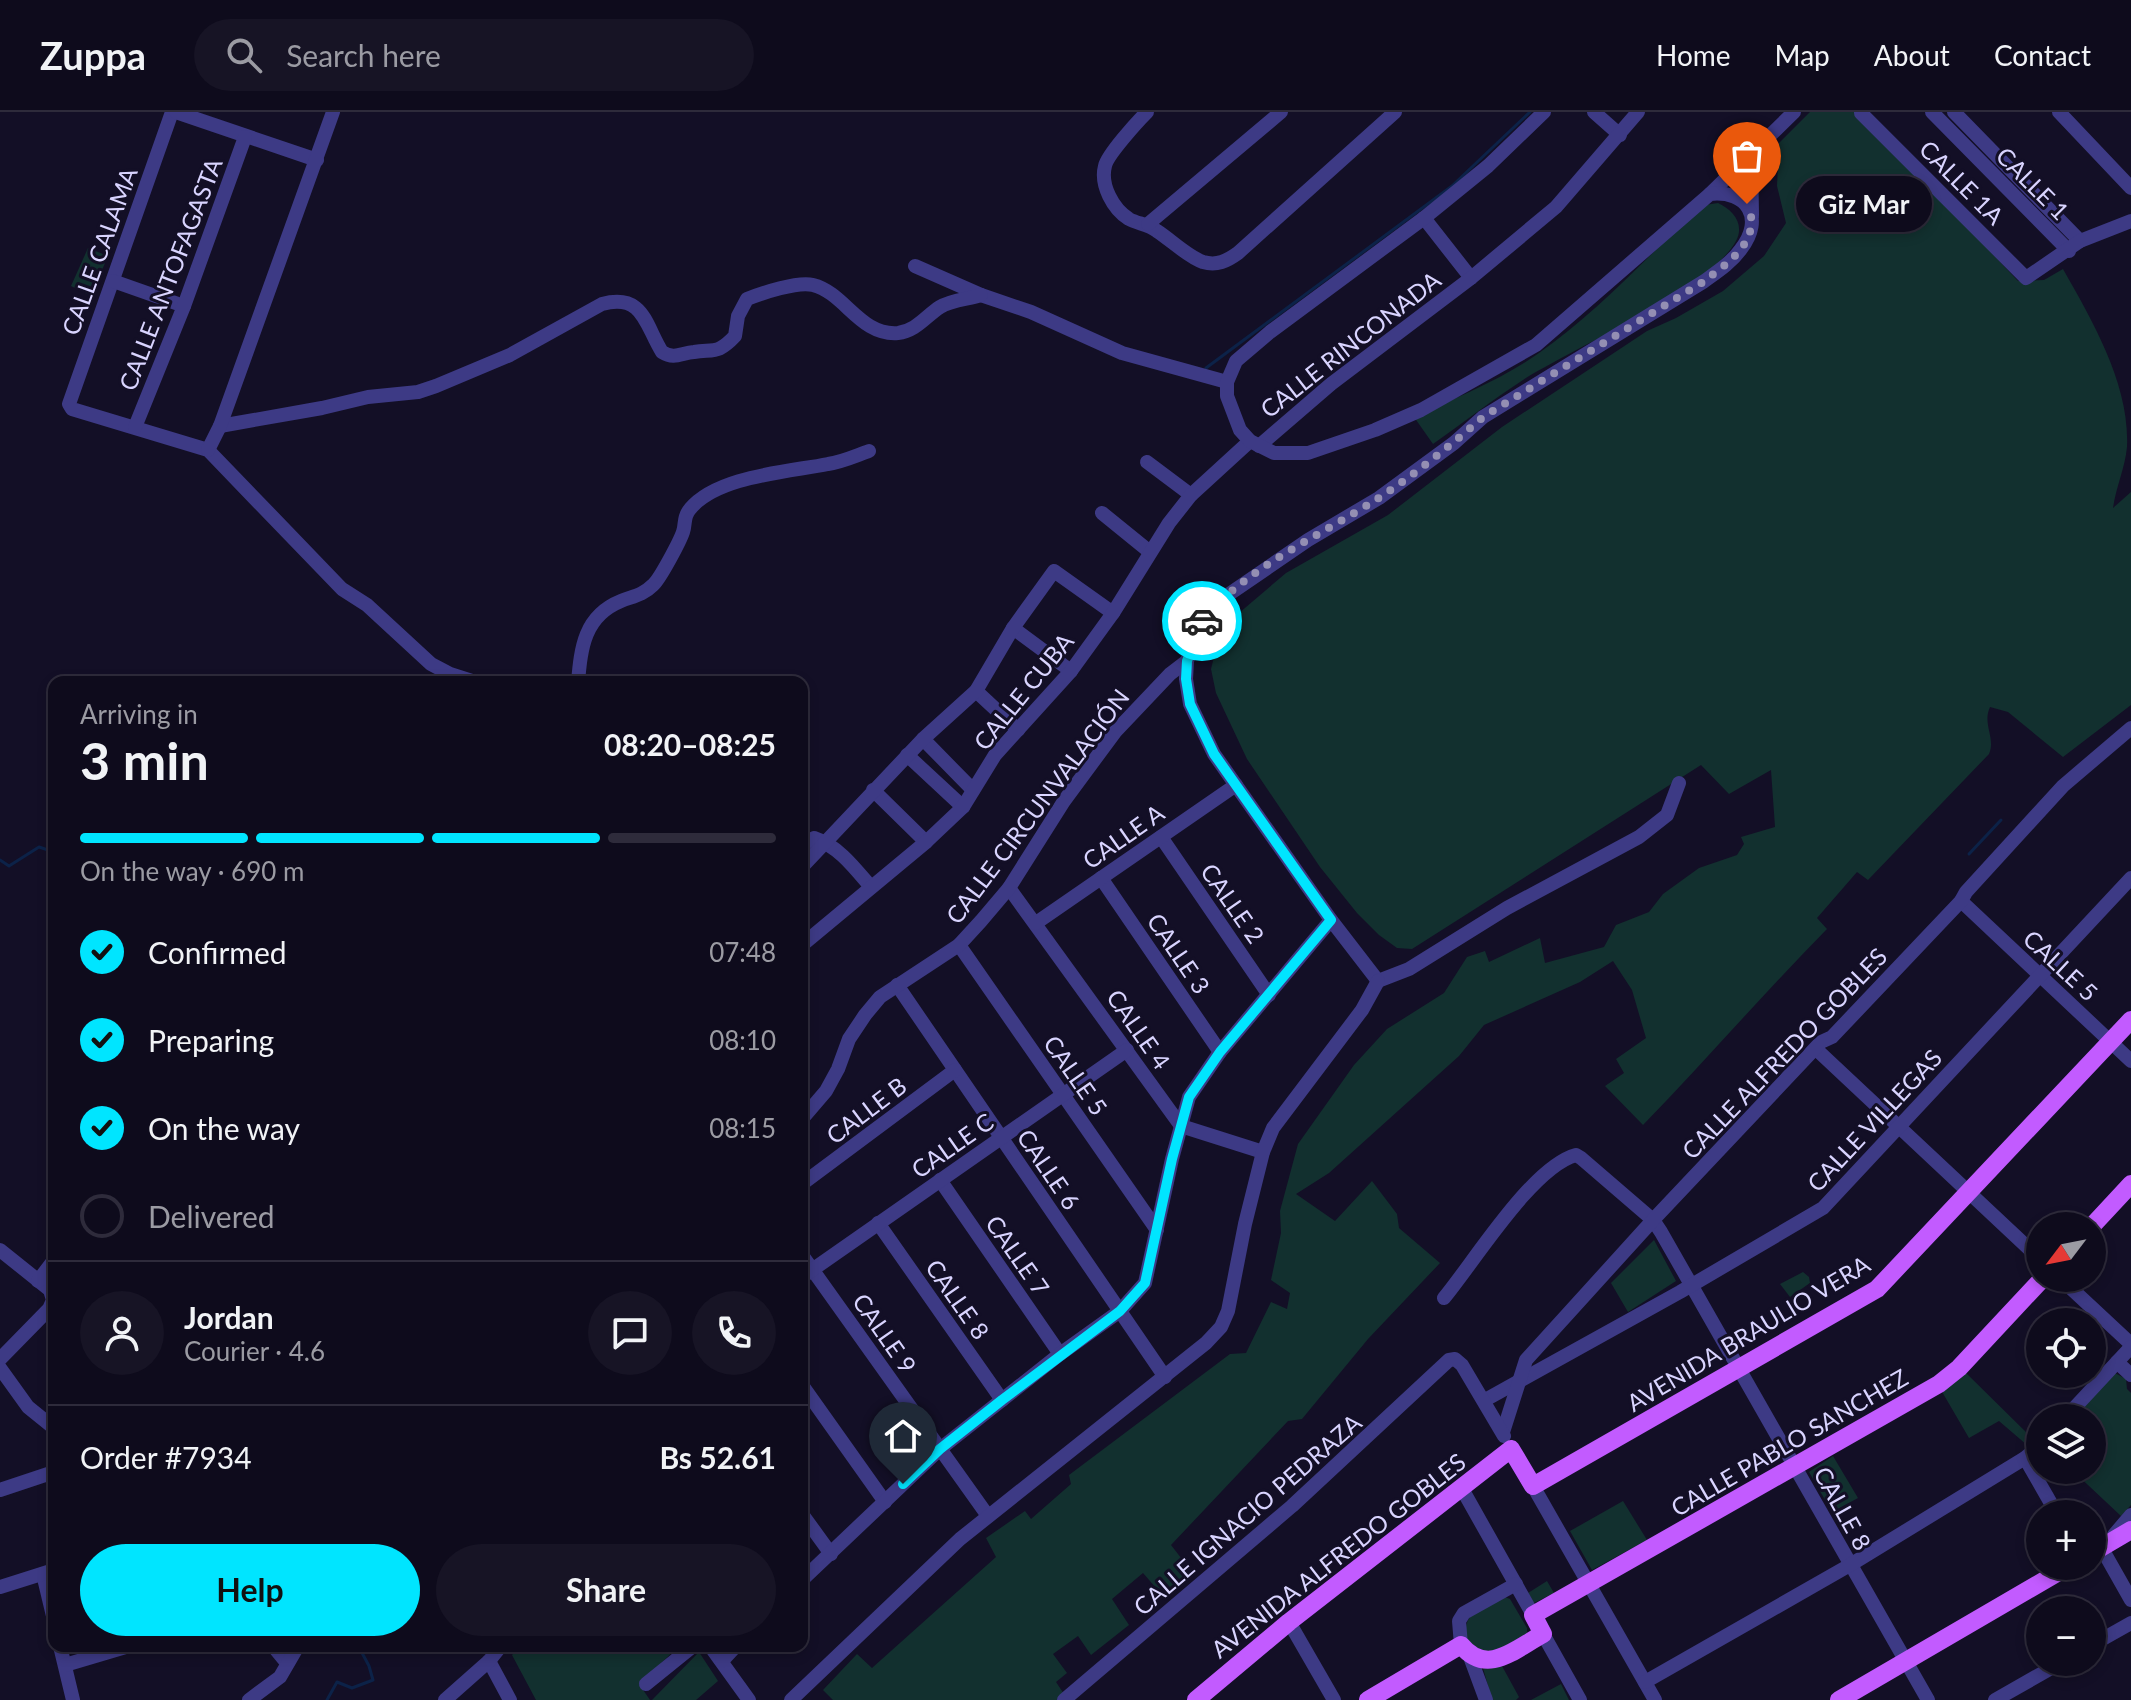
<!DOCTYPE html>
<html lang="en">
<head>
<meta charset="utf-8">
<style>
	:root { --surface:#0e0b1c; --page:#171425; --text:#f1f3f6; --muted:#9b9ba3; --line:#2e2b3b; --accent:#00e5ff }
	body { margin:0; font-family:Lato,sans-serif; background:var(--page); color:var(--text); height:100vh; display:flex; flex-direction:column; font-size:30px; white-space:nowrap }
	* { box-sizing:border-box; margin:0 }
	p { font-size:26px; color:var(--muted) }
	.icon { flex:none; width:44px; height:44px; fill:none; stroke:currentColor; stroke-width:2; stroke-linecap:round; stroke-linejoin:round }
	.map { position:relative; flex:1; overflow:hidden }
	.panel { position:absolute; left:48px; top:564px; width:760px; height:976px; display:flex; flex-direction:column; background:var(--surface); border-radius:16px; box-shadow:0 4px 12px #0003,0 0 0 2px var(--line) }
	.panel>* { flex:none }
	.needle { width:52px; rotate:238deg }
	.controls { position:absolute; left:2026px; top:1100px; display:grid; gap:16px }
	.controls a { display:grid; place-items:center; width:80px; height:80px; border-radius:50%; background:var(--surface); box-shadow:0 4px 12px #0003,0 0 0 2px var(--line); font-size:40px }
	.pin { position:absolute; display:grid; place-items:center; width:68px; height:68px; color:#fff; margin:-82px -34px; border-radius:50% 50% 50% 0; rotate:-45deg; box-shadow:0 0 8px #0007 }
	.pin .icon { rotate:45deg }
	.courier { position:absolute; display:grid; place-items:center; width:80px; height:80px; margin:-40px; border:6px solid #00e5ff; border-radius:50%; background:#fff; color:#222; box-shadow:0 2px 10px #0007 }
	.bubble { position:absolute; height:56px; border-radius:28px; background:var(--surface); box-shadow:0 4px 12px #0003,0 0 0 2px var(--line); font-size:26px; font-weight:700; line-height:56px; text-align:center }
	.overview em { font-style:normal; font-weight:700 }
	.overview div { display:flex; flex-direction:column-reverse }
	.overview { display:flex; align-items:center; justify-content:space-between; height:136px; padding:0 32px }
	h1 { font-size:52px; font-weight:700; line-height:60px }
	.bar { display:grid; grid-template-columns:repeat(4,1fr); gap:12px 8px; align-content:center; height:96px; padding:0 32px }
	.bar i { height:10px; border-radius:6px; background:var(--line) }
	.bar .selected { background:var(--accent) }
	.bar p { grid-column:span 4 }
	.line { display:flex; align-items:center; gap:20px; padding:0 32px; border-top:2px solid var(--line) }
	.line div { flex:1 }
	.round { display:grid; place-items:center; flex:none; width:84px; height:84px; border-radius:42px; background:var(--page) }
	ol { padding:0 32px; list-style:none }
	li { display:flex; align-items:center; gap:24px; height:88px }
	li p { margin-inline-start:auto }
	li .icon { padding:8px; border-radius:50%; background:var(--accent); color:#111; stroke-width:4 }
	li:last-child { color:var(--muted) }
	li i { width:44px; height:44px; border:4px solid var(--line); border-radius:50% }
	.action { display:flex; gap:16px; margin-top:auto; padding:16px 32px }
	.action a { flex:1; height:92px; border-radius:48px; background:var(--accent); color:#111; font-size:32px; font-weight:700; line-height:92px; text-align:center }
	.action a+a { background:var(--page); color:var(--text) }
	header { display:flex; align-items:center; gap:48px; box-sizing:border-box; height:112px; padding:0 40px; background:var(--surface); border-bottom:2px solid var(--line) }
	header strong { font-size:38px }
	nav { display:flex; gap:44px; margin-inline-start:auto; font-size:28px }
	.search { width:560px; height:72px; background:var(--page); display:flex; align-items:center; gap:20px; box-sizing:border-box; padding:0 28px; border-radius:44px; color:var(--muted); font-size:30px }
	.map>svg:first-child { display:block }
</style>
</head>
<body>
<header>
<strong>Zuppa</strong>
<div class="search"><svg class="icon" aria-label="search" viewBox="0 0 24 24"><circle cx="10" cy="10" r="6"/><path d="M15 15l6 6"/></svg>Search here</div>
<nav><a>Home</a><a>Map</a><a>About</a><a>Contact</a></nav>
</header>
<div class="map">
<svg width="2131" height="1588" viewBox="0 0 2131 1588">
	<rect width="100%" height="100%" fill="#130f26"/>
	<g fill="#12302f">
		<path d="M1810 0H1859L2018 169 2044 168 2063 157C2093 210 2130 273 2127 335 2125 356 2116 375 2113 396L2131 380V593L2063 645 2008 600 1990 595C1982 612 1996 626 1989 642L1868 768 1857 760 1817 806 1827 817C1764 881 1706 948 1643 1013L1605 974 1624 961 1616 947 1646 926 1632 878 1613 849 1580 870 1484 913 1459 944 1329 1061 1296 1082 1335 1109 1372 1069 1397 1102 1399 1116 1440 1151 1368 1227 1302 1307 1288 1309 1171 1433 1192 1460 1163 1484 1143 1461 1112 1487 1129 1513 1091 1543 1078 1524 1053 1542 1067 1561 1056 1570 1064 1582 1058 1588H833L823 1578 857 1542 872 1556 996 1445 986 1426 1025 1399 1031 1407 1071 1372 1069 1363 1230 1242 1246 1241 1271 1190 1287 1197 1290 1181 1271 1168 1281 1121 1280 1099 1298 1032 1354 953 1387 917 1444 881 1467 845 1485 839 1489 850 1540 826 1545 851 1604 835 1616 813 1649 800 1663 782 1699 756 1737 743 1744 732 1741 725 1775 715 1771 658 1729 682 1701 653 1412 837 1397 836 1379 823 1357 801 1320 755 1247 647 1216 581 1211 557 1218 529 1239 501 1286 461 1388 403 1502 315 1647 219 1676 206 1723 179 1764 144 1786 111 1777 74 1779 31Z"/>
		<path d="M1718 91C1733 98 1745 112 1736 129 1710 177 1573 236 1523 268 1492 288 1463 311 1433 332L1414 305C1455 286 1501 268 1539 241 1595 202 1643 149 1693 102L1705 93Z"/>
		<path d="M88 136 108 144 91 184 71 174Z"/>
		<path d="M1654 1128 1676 1169 1628 1200 1611 1171Z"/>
		<path d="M1803 1160 1809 1165 1810 1171 1790 1185 1780 1172Z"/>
		<path d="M1964 1259 2033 1327 2027 1333 1999 1309 1969 1326 1941 1278Z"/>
		<path d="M2115 1261 2126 1267 2127 1277 2131 1281V1393L2121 1404 2072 1358H2092V1306H2073Z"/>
		<path d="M1833 1344 1858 1386 1832 1400 1809 1360Z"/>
		<path d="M1623 1389 1647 1428 1592 1458 1570 1419Z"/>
		<path d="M1547 1469 1554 1481 1534 1491 1528 1481Z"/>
		<path d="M1502 1484 1510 1487 1527 1516V1521L1495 1543 1468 1532C1459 1501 1479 1499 1502 1484Z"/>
		<path d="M520 1534H679L639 1572 650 1588H536L512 1543Z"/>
		<path d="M699 1540 718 1569 696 1588H652Z"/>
		<path d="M1502 1554 1519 1585 1516 1588H1492L1483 1556Z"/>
		<path d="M1561 1572 1569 1588H1531Z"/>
	</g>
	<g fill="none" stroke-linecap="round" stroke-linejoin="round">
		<g stroke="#0c2248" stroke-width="3">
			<path d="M1206 256 1452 74 1530 0"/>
			<path d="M1969 742 2001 708"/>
			<path d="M0 748 9 754 39 735 54 740"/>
			<path d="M327 1588 337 1570 352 1576 373 1568 369 1554 360 1537 362 1534"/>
		</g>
		<g stroke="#3d3a85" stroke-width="14">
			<path d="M172 0 69 292 72 297 208 338 342 477 367 493 431 552 450 562 475 570"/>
			<path d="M176 0 317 48"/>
			<path d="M1147 0C1138 9 1107 43 1105 54 1100 73 1113 97 1129 107 1138 112 1148 112 1157 119 1171 128 1188 145 1203 150 1217 154 1227 149 1238 141L1395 0"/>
			<path d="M1594 0 1620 23"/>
			<path d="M1932 0 2069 139"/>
			<path d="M1954 0 2080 129"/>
			<path d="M2059 0 2131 76"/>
			<path d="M1861 1 2026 166 2080 129 2131 109"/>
			<path d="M1751 40 1752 103"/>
			<path d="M1710 82 1794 0"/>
			<path d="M1424 106 1471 166"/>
			<path d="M1148 112 1281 0"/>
			<path d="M915 154 981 183 1031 200 1122 241 1227 270"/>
			<path d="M113 169 184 194"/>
			<path d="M220 314 322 296 368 285 418 280 436 274 510 243 602 192C644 181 645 213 662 240 675 248 681 241 694 240 715 237 718 242 735 224L738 204 747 187C762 181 798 169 813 173 845 181 860 224 898 221 916 219 926 204 940 195 951 188 969 187 981 183"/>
			<path d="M135 315 184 194 245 25"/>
			<path d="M1259 334 1331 272 1471 166 1556 95 1638 0"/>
			<path d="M208 338 220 314 333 0"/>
			<path d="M1147 350 1191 383"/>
			<path d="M1102 401 1150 440"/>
			<path d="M1013 516 1071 559"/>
			<path d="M578 570C581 536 584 504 621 489 634 484 643 483 653 473 660 467 680 429 683 420 686 411 683 405 690 397 717 364 788 360 828 352 842 350 855 344 869 339"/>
			<path d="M976 579 1018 618"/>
			<path d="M923 627 973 678"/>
			<path d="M907 643 963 695"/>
			<path d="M873 678 926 730"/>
			<path d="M1161 725 1269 883"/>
			<path d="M802 733 814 726C838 734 854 755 870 774"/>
			<path d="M802 755 923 627 976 579 1013 516 1054 459 1113 501"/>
			<path d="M1101 766 1220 940"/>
			<path d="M1009 776 1181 1014 1263 1040"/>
			<path d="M1961 789 2131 949"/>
			<path d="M1036 811 1236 673"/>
			<path d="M802 833 926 730 963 695 995 643 1071 559 1113 501 1169 411 1191 383 1250 329"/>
			<path d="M959 833 1157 1118"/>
			<path d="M1378 869 1331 808 1214 642 1190 592 1186 567 1187 549 1200 512 1219 489 1308 428 1379 386 1454 331 1483 305 1703 170C1717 160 1731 151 1741 137 1765 106 1747 78 1710 82L1536 233 1421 298 1375 318 1308 341H1274L1250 329 1240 318 1227 284V270L1236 249 1270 220 1424 106 1488 54 1544 0"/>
			<path d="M1378 869 1409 857 1507 796 1639 725 1667 703 1679 671"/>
			<path d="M897 873 1165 1265"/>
			<path d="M1816 937 2040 1147"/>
			<path d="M802 1007 826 979 838 957 849 927 865 903 880 885 959 833 981 809 1009 776 1064 689 1115 620 1170 562 1187 549"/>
			<path d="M940 1068 1060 1242"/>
			<path d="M802 1072 955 958"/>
			<path d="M878 1111 1002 1288"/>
			<path d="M0 1138 50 1178 53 1188 49 1197 0 1247"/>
			<path d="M802 1143 988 1404"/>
			<path d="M802 1165 1127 938"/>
			<path d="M2060 1166 2131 1232"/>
			<path d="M38 1169 54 1148"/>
			<path d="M1444 1186C1474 1150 1532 1055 1576 1043L1581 1046 1653 1108 1661 1120 1928 1588"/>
			<path d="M2117 1250 2131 1263"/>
			<path d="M0 1256 28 1295 54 1316"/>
			<path d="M802 1273 885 1390"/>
			<path d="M1485 1288 1680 1180 1823 1096 2131 766"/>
			<path d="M2065 1306 2131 1235"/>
			<path d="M1503 1320 1526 1248 1653 1108 1821 930 1832 925 1961 789 1966 780 2063 674 2131 616"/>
			<path d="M2025 1346 2057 1402"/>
			<path d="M1533 1374 1655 1588"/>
			<path d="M1461 1375 1533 1503"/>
			<path d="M0 1378 54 1360"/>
			<path d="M802 1402 831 1442"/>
			<path d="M2113 1429 2114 1423 2131 1403"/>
			<path d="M2101 1435 2131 1488"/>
			<path d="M43 1462 54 1508"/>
			<path d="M802 1468 940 1337 1060 1242 1120 1199 1145 1171 1172 1047 1189 985 1220 940 1331 808"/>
			<path d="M0 1475 54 1458"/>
			<path d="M1289 1510 1334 1588"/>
			<path d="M1543 1522 1580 1588"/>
			<path d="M1461 1533 1459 1509 1464 1501 1516 1472"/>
			<path d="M2092 1533 2131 1511"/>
			<path d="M60 1534 73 1588"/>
			<path d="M273 1534 287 1551"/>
			<path d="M710 1534 749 1588"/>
			<path d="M1469 1542 1486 1588"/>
			<path d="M489 1549 510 1588"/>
			<path d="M722 1549 736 1534"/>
			<path d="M65 1553 129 1534"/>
			<path d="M1645 1570 1850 1453 2025 1346 2040 1333"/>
			<path d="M646 1572 693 1534"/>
			<path d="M249 1588 280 1565 298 1534"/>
			<path d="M445 1588 489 1549 501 1534"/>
			<path d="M791 1588 960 1427 1206 1231 1221 1215 1228 1199 1245 1112 1263 1040 1273 1016 1362 898 1378 869"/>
			<path d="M1064 1588 1292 1394 1449 1248 1455 1247 1462 1253 1504 1324"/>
			<path d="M1995 1588 2062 1550"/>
		</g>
		<g stroke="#c25bff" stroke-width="18">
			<path d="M2092 1114 2131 1072"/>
			<path d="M2092 1441 2131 1418"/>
			<path d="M1196 1588 1289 1510 1511 1337 1533 1374 1877 1177 2131 908"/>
			<path d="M1368 1588 1461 1533C1487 1565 1515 1537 1543 1522L1533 1503 1939 1272 1959 1256 2043 1166"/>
			<path d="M1839 1588 2069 1454"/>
		</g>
	</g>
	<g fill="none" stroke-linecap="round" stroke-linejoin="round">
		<path stroke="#948fb3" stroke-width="8" stroke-dasharray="0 14.4" d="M1202 509C1245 456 1320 424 1377 387 1414 363 1450 334 1483 305L1703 170C1728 151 1764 127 1747 92"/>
		<path stroke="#00e5ff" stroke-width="10" d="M903 1372 940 1337 1002 1288 1120 1199 1145 1171 1172 1047 1189 985 1220 940 1331 808 1214 642 1190 592 1186 567 1187 549 1202 509"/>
	</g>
	<g text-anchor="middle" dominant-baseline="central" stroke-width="6" stroke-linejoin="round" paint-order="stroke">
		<g font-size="24" fill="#d9d4ff" stroke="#130f26">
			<text transform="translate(1962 70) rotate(45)">CALLE 1A</text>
			<text transform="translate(2033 71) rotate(45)">CALLE 1</text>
			<text transform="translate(99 139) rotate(-70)">CALLE CALAMA</text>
			<text transform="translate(170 162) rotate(-69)">CALLE ANTOFAGASTA</text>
			<text transform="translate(1350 232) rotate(-38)">CALLE RINCONADA</text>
			<text transform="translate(1023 579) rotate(-51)">CALLE CUBA</text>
			<text transform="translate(1037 694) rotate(-53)">CALLE CIRCUNVALACIÓN</text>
			<text transform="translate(1123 724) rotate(-35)">CALLE A</text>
			<text transform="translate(1233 791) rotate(55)">CALLE 2</text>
			<text transform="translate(1179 841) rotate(56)">CALLE 3</text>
			<text transform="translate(2061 853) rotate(43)">CALLE 5</text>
			<text transform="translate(1139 917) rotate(55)">CALLE 4</text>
			<text transform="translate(1784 941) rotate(-46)">CALLE ALFREDO GOBLES</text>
			<text transform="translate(1076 963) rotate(55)">CALLE 5</text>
			<text transform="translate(866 998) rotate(-37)">CALLE B</text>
			<text transform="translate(1874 1008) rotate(-47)">CALLE VILLEGAS</text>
			<text transform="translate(952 1033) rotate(-35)">CALLE C</text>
			<text transform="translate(1049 1057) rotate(56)">CALLE 6</text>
			<text transform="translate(1018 1143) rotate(55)">CALLE 7</text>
			<text transform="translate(958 1187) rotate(55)">CALLE 8</text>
			<text transform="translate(885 1221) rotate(55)">CALLE 9</text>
			<text transform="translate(1748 1221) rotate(-31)">AVENIDA BRAULIO VERA</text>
			<text transform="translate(1789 1330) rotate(-30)">CALLE PABLO SANCHEZ</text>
			<text transform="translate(1843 1396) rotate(61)">CALLE 8</text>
			<text transform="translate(1247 1402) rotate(-41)">CALLE IGNACIO PEDRAZA</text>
			<text transform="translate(1338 1443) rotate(-38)">AVENIDA ALFREDO GOBLES</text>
		</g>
	</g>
</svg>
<div class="controls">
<a><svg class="needle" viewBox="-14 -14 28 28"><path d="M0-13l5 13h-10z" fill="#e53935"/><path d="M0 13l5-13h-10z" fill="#9b9ba3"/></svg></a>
<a><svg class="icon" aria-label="locate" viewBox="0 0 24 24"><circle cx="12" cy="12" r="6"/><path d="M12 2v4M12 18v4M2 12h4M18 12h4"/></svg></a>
<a><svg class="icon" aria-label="layers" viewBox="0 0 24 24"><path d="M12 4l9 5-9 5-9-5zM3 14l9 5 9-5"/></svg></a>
<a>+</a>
<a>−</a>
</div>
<div class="pin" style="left:1747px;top:92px;background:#ea580c"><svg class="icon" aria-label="bag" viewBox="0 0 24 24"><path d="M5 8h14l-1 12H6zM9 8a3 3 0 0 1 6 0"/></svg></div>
<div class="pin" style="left:903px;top:1372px;background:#1f2937"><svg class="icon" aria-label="home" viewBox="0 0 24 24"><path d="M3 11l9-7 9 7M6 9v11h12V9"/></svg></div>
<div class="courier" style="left:1202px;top:509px"><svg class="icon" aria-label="car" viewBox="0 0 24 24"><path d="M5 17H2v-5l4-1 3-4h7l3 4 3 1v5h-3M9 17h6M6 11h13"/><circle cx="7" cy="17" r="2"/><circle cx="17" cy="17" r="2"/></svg></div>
<div class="bubble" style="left:1796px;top:64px;width:136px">Giz Mar</div>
<section class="panel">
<div class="overview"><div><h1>3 min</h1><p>Arriving in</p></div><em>08:20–08:25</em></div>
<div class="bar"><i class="selected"></i><i class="selected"></i><i class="selected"></i><i></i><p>On the way · 690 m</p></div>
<ol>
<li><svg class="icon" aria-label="check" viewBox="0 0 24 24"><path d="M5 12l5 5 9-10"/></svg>Confirmed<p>07:48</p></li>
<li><svg class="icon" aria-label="check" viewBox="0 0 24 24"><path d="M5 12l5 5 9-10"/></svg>Preparing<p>08:10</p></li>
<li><svg class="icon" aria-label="check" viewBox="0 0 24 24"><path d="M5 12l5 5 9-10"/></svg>On the way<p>08:15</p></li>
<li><i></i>Delivered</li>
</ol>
<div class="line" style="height:144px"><a class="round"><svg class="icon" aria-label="person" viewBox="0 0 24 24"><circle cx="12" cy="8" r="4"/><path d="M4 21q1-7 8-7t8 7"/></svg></a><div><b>Jordan</b><p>Courier · 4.6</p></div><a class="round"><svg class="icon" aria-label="chat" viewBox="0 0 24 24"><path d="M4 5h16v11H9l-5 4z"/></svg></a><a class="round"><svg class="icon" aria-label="phone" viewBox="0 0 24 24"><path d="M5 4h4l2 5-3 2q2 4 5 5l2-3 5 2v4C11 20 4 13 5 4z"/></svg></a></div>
<div class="line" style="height:104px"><div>Order #7934</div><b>Bs 52.61</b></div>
<div class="action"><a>Help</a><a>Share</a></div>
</section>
</div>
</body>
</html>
